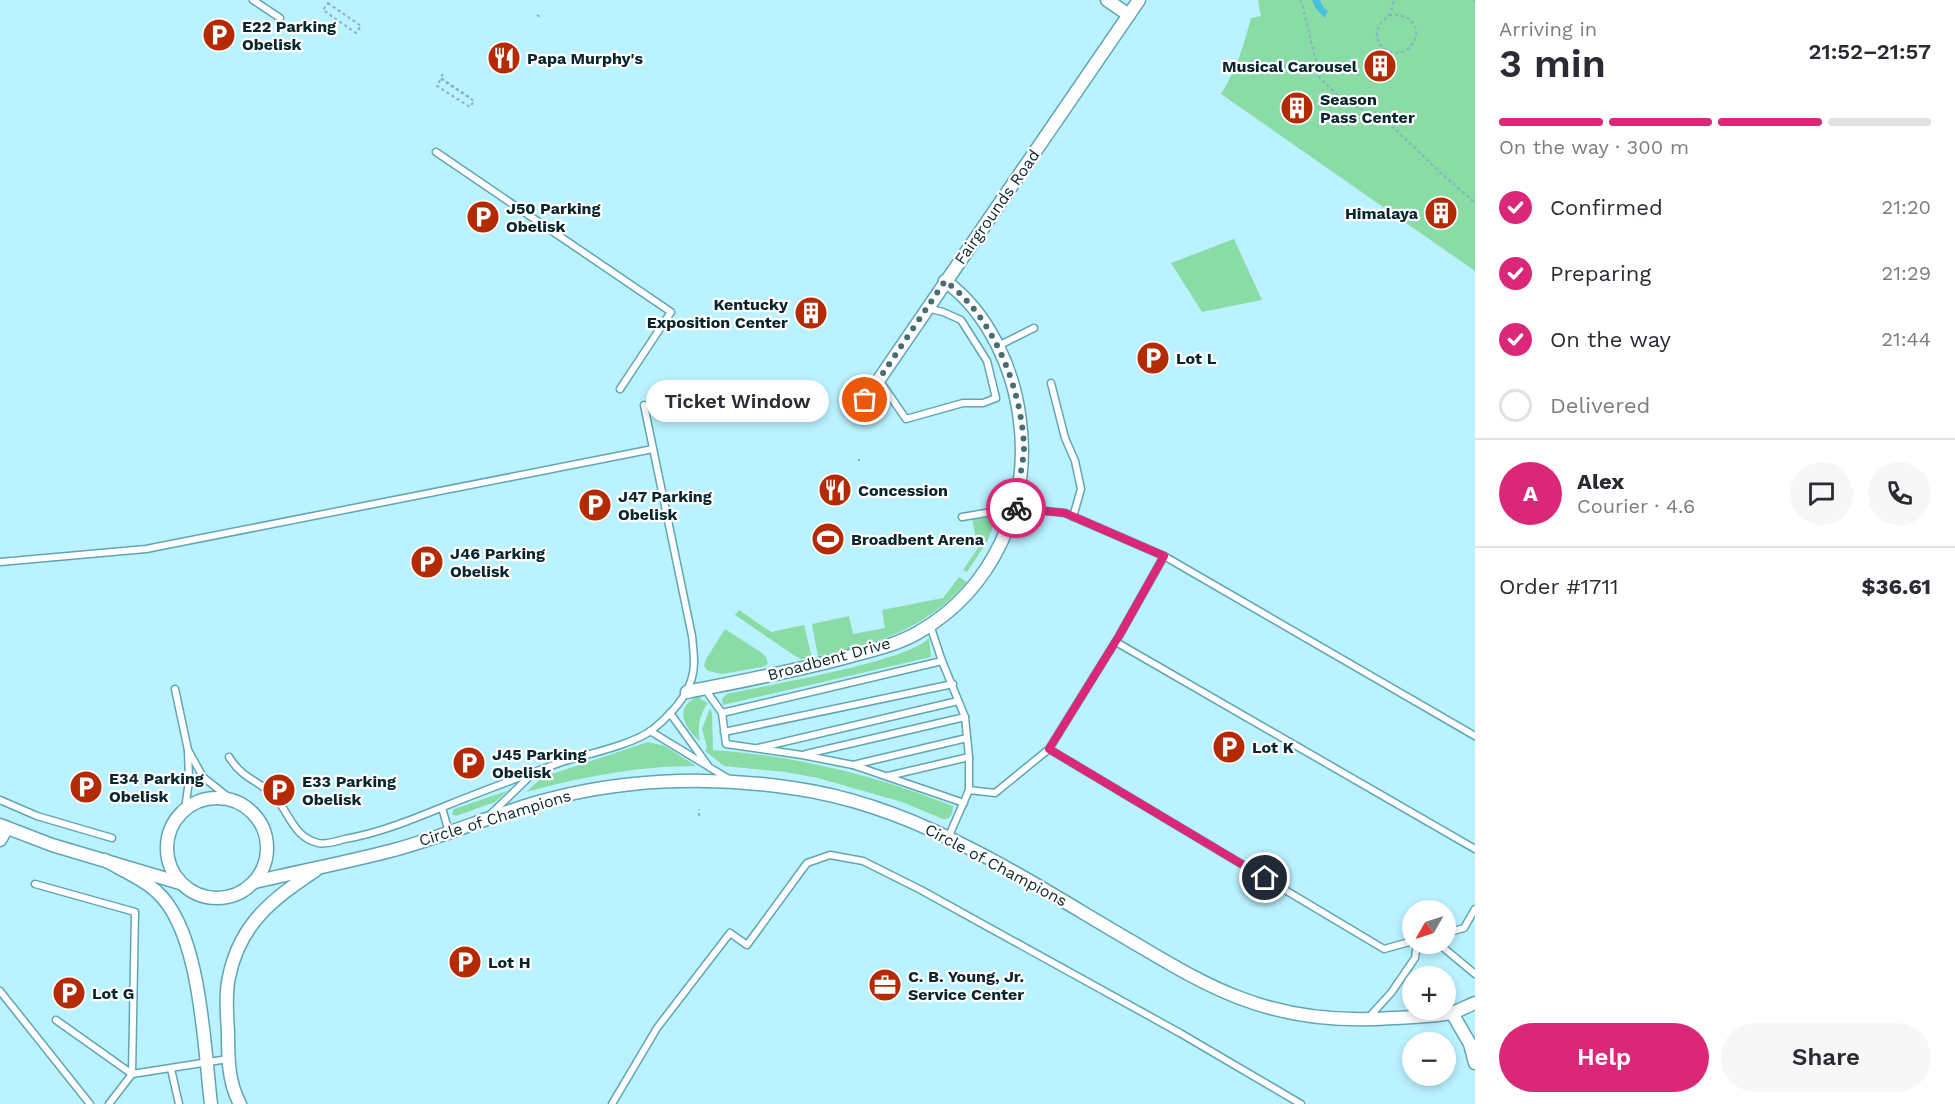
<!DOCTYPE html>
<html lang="en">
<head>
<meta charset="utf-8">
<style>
	:root { --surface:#fff; --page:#f7f7f7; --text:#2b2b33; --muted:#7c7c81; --line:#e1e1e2; --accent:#db2777 }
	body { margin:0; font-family:"Work Sans",sans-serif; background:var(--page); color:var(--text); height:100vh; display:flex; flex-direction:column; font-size:22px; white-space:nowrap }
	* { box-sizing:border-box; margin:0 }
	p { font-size:20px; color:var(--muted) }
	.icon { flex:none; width:33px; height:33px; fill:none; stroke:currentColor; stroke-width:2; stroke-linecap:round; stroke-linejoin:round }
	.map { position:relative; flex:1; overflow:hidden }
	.panel { display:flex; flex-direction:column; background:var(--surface); width:480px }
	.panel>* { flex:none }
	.needle { width:39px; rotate:231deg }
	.controls { position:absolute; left:1402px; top:900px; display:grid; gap:12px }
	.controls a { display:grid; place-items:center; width:54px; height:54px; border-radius:50%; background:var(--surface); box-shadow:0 3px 9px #0003; font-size:30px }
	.pin { position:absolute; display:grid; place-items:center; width:51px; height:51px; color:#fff; margin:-26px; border:3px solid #fff; border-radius:50%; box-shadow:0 2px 6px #0007 }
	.courier { position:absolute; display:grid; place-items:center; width:60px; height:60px; margin:-30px; border:4px solid #db2777; border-radius:50%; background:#fff; color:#222; box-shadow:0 2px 8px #0007 }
	.bubble { position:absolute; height:42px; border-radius:21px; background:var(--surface); box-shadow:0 3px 9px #0003; font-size:20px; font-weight:600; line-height:42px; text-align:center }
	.summary em { font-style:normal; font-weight:600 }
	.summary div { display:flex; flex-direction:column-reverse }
	.summary { display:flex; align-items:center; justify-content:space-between; height:102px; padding:0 24px }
	h1 { font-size:39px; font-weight:600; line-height:45px }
	.bar { display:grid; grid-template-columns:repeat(4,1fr); gap:9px 6px; align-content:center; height:72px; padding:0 24px }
	.bar i { height:8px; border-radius:4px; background:var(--line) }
	.bar .active { background:var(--accent) }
	.bar p { grid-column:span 4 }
	.line { display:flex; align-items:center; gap:15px; padding:0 24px; border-top:2px solid var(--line) }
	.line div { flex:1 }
	.round { display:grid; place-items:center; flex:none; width:63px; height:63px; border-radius:32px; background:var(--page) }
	ol { padding:0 24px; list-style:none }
	li { display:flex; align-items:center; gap:18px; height:66px }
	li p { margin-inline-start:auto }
	li .icon { padding:6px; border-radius:50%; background:var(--accent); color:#fff; stroke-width:4 }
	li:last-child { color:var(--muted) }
	li i { width:33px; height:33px; border:3px solid var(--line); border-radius:50% }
	.action { display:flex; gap:12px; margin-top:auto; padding:12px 24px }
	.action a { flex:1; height:69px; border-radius:36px; background:var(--accent); color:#fff; font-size:24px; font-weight:600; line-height:69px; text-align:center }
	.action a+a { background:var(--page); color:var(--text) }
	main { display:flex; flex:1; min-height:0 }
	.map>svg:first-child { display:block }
</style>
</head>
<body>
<main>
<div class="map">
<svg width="1475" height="1104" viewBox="0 0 1475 1104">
	<rect width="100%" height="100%" fill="#baf2ff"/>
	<g fill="#89dca5">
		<path d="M1258 0H1475V271L1221 94C1236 70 1244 45 1251 18L1261 16Z"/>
		<path d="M1234 239 1262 300 1202 312 1171 263Z"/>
		<path d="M997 515 988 540 967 572 963 570 978 548 972 519Z"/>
		<path d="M959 577 967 582C924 630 879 643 818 656L812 624 849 616 853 634 885 628 882 610 943 598Z"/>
		<path d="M739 610 771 632 804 625 812 658 801 659 795 656 735 615Z"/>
		<path d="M725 629 762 653 766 657 768 664 762 667 722 674 708 671 704 666 706 659Z"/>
		<path d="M929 638 931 657 723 705 722 699 727 694C763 686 910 661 929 638Z"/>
		<path d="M697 697H701L700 699 708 703C699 715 697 728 700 742 686 728 672 709 697 697Z"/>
		<path d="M710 708 712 713 713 750C798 756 874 775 953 806 953 813 951 820 943 819L902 802 818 778 785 772 724 766 705 751 707 747 702 729Z"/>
		<path d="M648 742 665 746 696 766C637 766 582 777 526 792L543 777Z"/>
		<path d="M507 791 495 802 456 816 452 814 454 809Z"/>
	</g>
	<path fill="#4ac1da" d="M1312 0H1320L1323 7 1328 11 1325 18 1316 9Z"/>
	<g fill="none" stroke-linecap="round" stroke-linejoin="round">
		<g stroke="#60a5b5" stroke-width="9">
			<g id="service">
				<path d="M253 0 280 18"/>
				<path d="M436 152 671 312 620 389"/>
				<path d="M998 346 1034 328"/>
				<path d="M879 380 906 419 963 403H983L996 398 987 361 961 320 943 312 927 308"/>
				<path d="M1051 383 1065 438 1075 461 1081 489 1073 517"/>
				<path d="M962 517 1015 508 1065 513 1164 556 1119 636 1049 749 995 793 969 790"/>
				<path d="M1164 556 1475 736"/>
				<path d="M0 562 146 549 653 449"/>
				<path d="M1116 642 1475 849"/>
				<path d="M175 689 188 750 189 781 185 809"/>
				<path d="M705 689 722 713 726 744 802 755 853 765 964 803"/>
				<path d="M670 713 709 767 729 779"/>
				<path d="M722 713 942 661"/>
				<path d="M650 731 706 765"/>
				<path d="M724 732 953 684"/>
				<path d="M758 748 958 701"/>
				<path d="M1049 749 1384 949 1413 941"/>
				<path d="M188 750 203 777 232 800"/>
				<path d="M806 754 965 717"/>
				<path d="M229 757C244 781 260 780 276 798 290 815 294 837 318 843 326 845 337 841 345 839 379 833 411 820 443 807 482 791 523 776 562 762 587 754 632 745 652 730 672 714 694 690 694 663 694 654 693 645 692 636L644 405"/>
				<path d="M853 765 967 738"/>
				<path d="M888 776 969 757 965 717 942 661 930 625"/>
				<path d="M0 800 37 816 112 838"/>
				<path d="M442 808 449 832"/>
				<path d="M491 814 529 777"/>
				<path d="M948 838 969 790V757"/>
				<path d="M35 884 135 912 132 1074 56 1020"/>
				<path d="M1446 933 1464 928 1475 909"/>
				<path d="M1439 944 1475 974"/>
				<path d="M0 991 90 1104"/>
				<path d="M1369 1017 1391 993 1415 958 1417 944"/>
				<path d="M171 1069 179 1104"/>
				<path d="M109 1104 132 1074 228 1059"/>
				<path d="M612 1104 657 1028 730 933 747 945 807 863 830 855 863 861 921 890 1180 1033 1301 1104"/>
			</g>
		</g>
		<g stroke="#60a5b5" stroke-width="15">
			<g id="minor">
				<path d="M1107 0 1129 15"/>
				<path d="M865 400 1139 0"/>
				<path d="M687 692C742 681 797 671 851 656 873 650 899 644 919 632 993 589 1031 505 1020 421 1014 369 988 312 945 281"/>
				<circle cx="217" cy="848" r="50"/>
				<path d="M0 825 52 845 180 883"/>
				<path d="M0 840 7 828"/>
				<path d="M105 860C121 870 142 878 156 891 201 930 204 1047 211 1104"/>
				<path d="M255 882C301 871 348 862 394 850 442 837 488 817 535 803 617 779 707 775 792 788 850 796 905 816 957 842 1017 871 1074 908 1131 941 1167 962 1202 984 1240 998 1289 1017 1342 1022 1393 1018 1412 1017 1432 1017 1451 1013 1459 1011 1467 1006 1475 1003"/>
				<path d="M1452 1013 1470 1044 1475 1063"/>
				<path d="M240 1104C228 1082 228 1057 228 1032 227 1014 225 994 229 977 240 923 273 899 316 870"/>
			</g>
		</g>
		<g stroke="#84b4bf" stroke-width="2" stroke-dasharray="3 3" stroke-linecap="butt">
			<path d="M1301 0 1320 78 1346 103 1376 115 1394 128 1441 173 1475 203"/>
			<path d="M1474 0 1475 2"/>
			<path d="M328 3 361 26 356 33 323 10Z"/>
			<path d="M537 15 540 17"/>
			<path d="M1389 15C1437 12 1412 70 1384 48 1379 45 1376 37 1377 32 1379 22 1385 21 1390 13 1392 9 1393 4 1394 0"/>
			<path d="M443 74 440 78 444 81 474 101 470 107 437 86 441 78 469 97"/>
			<path d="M859 459V461"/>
			<path d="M699 816V809"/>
		</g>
		<use href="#service" stroke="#fff" stroke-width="6"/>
		<use href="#minor" stroke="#fff" stroke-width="12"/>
	</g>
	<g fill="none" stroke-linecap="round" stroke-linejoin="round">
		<path stroke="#466d76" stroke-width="6" stroke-dasharray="0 10.8" d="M865 400 945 281C993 316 1021 387 1024 446 1024 466 1015 491 1016 508"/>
		<path stroke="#db2777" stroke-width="8" d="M1016 508 1065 513 1164 556 1119 636 1049 749 1265 878"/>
	</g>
	<defs>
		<g id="parking-disc" transform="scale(1.725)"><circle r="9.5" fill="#b42a02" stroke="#fff"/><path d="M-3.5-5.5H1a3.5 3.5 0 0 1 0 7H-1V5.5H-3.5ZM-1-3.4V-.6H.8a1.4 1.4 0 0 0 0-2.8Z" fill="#fff"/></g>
		<g id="restaurant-disc" transform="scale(1.725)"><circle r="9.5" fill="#b42a02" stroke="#fff"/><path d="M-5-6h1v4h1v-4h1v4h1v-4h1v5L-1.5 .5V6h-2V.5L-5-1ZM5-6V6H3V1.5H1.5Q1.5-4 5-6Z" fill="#fff"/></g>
		<g id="building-disc" transform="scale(1.725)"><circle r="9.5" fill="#b42a02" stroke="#fff"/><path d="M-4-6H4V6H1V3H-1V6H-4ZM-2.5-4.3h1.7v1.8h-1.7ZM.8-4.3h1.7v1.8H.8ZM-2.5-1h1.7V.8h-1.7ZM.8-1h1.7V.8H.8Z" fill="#fff"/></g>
		<g id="stadium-disc" transform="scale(1.725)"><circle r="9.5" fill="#b42a02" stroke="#fff"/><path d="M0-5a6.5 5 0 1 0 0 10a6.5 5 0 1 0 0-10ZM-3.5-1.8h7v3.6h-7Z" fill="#fff"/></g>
		<g id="office-disc" transform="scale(1.725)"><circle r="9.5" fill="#b42a02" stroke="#fff"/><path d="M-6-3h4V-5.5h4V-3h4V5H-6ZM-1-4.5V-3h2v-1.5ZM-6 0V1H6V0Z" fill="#fff"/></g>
	</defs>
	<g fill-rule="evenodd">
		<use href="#parking-disc" x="219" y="35"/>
		<use href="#restaurant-disc" x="504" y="58"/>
		<use href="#building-disc" x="1380" y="66"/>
		<use href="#building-disc" x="1297" y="108"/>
		<use href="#building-disc" x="1441" y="213"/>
		<use href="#parking-disc" x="483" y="217"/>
		<use href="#building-disc" x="811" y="313"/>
		<use href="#parking-disc" x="1153" y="358"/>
		<use href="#restaurant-disc" x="835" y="490"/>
		<use href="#parking-disc" x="595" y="505"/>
		<use href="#stadium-disc" x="828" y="539"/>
		<use href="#parking-disc" x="427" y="562"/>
		<use href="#parking-disc" x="1229" y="747"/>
		<use href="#parking-disc" x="469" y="763"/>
		<use href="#parking-disc" x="86" y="787"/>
		<use href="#parking-disc" x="279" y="790"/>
		<use href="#parking-disc" x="465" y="962"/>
		<use href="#office-disc" x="885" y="985"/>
		<use href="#parking-disc" x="69" y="993"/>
	</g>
	<g text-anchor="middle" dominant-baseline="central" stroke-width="4.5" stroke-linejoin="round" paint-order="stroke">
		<g font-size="16" font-weight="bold" fill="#08262d" stroke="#fff" text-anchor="start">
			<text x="242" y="26">E22 Parking<tspan x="242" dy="18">Obelisk</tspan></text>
			<text x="527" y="58">Papa Murphy's</text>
			<text x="1357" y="66" text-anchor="end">Musical Carousel</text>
			<text x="1320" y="99">Season<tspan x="1320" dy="18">Pass Center</tspan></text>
			<text x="506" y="208">J50 Parking<tspan x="506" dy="18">Obelisk</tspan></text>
			<text x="1418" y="213" text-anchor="end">Himalaya</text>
			<text x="788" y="304" text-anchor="end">Kentucky<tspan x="788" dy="18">Exposition Center</tspan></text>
			<text x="1176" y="358">Lot L</text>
			<text x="858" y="490">Concession</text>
			<text x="618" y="496">J47 Parking<tspan x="618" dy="18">Obelisk</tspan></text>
			<text x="851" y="539">Broadbent Arena</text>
			<text x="450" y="553">J46 Parking<tspan x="450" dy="18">Obelisk</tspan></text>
			<text x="1252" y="747">Lot K</text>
			<text x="492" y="754">J45 Parking<tspan x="492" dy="18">Obelisk</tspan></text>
			<text x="109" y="778">E34 Parking<tspan x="109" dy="18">Obelisk</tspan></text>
			<text x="302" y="781">E33 Parking<tspan x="302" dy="18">Obelisk</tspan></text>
			<text x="488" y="962">Lot H</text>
			<text x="908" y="976">C. B. Young, Jr.<tspan x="908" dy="18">Service Center</tspan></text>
			<text x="92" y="993">Lot G</text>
		</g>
		<g font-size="16" fill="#08262d" stroke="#fff">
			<text transform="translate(997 207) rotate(-55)">Fairgrounds Road</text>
			<text transform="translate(829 659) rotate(-15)">Broadbent Drive</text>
			<text transform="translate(495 818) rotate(-17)">Circle of Champions</text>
			<text transform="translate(996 865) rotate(28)">Circle of Champions</text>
		</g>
	</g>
</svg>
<div class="controls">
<a><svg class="needle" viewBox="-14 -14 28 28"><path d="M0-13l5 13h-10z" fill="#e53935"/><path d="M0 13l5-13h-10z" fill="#7c7c81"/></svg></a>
<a>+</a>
<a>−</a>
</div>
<div class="pin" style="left:865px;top:400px;background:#ea580c"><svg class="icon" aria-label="bag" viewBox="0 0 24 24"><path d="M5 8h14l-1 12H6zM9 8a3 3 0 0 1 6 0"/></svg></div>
<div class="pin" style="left:1265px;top:878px;background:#1f2937"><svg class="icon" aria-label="home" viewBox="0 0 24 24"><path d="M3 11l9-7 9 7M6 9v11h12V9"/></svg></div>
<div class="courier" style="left:1016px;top:508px"><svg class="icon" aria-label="bike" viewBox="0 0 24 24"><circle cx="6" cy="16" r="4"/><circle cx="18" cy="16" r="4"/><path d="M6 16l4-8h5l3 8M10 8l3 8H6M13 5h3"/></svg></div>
<div class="bubble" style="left:646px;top:380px;width:183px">Ticket Window</div>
</div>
<section class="panel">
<div class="summary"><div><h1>3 min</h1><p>Arriving in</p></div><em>21:52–21:57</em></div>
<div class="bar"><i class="active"></i><i class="active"></i><i class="active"></i><i></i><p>On the way · 300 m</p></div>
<ol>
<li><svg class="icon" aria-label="check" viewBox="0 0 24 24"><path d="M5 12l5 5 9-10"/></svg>Confirmed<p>21:20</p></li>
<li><svg class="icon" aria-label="check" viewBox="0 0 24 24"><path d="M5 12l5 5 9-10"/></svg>Preparing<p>21:29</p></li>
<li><svg class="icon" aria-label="check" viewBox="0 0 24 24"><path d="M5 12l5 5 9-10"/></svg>On the way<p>21:44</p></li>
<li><i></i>Delivered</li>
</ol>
<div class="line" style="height:108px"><b class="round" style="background:var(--accent);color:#fff">A</b><div><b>Alex</b><p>Courier · 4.6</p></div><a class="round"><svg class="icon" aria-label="chat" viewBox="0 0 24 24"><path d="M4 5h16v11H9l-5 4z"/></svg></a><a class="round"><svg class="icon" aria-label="phone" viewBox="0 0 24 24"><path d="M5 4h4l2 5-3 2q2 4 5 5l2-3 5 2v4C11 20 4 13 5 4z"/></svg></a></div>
<div class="line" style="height:78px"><div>Order #1711</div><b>$36.61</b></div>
<div class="action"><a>Help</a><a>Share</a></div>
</section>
</main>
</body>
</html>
